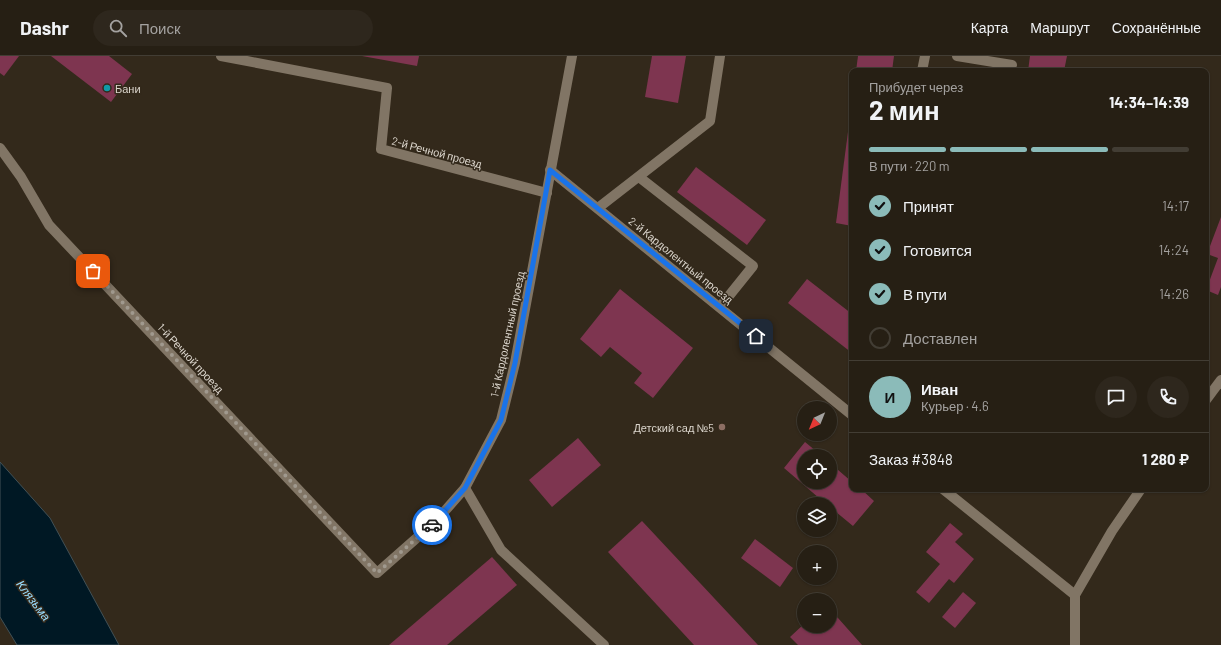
<!DOCTYPE html>
<html lang="ru">
<head>
<meta charset="utf-8">
<style>
	:root { --surface:#261f14; --page:#2e271d; --text:#f1f3f6; --muted:#a4a2a0; --line:#423d34; --accent:#8bbbb9 }
	body { margin:0; font-family:Barlow,sans-serif; background:var(--page); color:var(--text); height:100vh; display:flex; flex-direction:column; font-size:15px; white-space:nowrap }
	* { box-sizing:border-box; margin:0 }
	p { font-size:13px; color:var(--muted) }
	.icon { flex:none; width:22px; height:22px; fill:none; stroke:currentColor; stroke-width:2; stroke-linecap:round; stroke-linejoin:round }
	.map { position:relative; flex:1; overflow:hidden }
	.side { position:absolute; left:849px; top:12px; width:360px; height:424px; display:flex; flex-direction:column; background:var(--surface); border-radius:8px; box-shadow:0 1px 3px #0004,0 0 0 1px var(--line) }
	.side>* { flex:none }
	.needle { width:26px; rotate:223deg }
	.tools { position:absolute; left:797px; top:345px; display:grid; gap:8px }
	.tools a { display:grid; place-items:center; width:40px; height:40px; border-radius:50%; background:var(--surface); box-shadow:0 1px 3px #0004,0 0 0 1px var(--line); font-size:20px }
	.pin { position:absolute; display:grid; place-items:center; width:34px; height:34px; color:#fff; margin:-17px; border-radius:8px; box-shadow:0 2px 6px #0006 }
	.courier { position:absolute; display:grid; place-items:center; width:40px; height:40px; margin:-20px; border:3px solid #1a73e8; border-radius:50%; background:#fff; color:#222; box-shadow:0 1px 5px #0007 }
	.headline em { font-style:normal; font-weight:700 }
	.headline div { display:flex; flex-direction:column-reverse }
	.headline { display:flex; align-items:center; justify-content:space-between; height:68px; padding:0 20px }
	h1 { font-size:26px; font-weight:700; line-height:30px }
	.bar { display:grid; grid-template-columns:repeat(4,1fr); gap:6px 4px; align-content:center; height:48px; padding:0 20px }
	.bar i { height:5px; border-radius:3px; background:var(--line) }
	.bar .selected { background:var(--accent) }
	.bar p { grid-column:span 4 }
	.line { display:flex; align-items:center; gap:10px; padding:0 20px; border-top:1px solid var(--line) }
	.line div { flex:1 }
	.round { display:grid; place-items:center; flex:none; width:42px; height:42px; border-radius:21px; background:var(--page) }
	ol { padding:0 20px; list-style:none }
	li { display:flex; align-items:center; gap:12px; height:44px }
	li p { margin-inline-start:auto }
	li .icon { padding:4px; border-radius:50%; background:var(--accent); color:#111; stroke-width:4 }
	li:last-child { color:var(--muted) }
	li i { width:22px; height:22px; border:2px solid var(--line); border-radius:50% }
	header { display:flex; align-items:center; gap:24px; box-sizing:border-box; height:56px; padding:0 20px; background:var(--surface); border-bottom:1px solid var(--line) }
	header strong { font-size:19px }
	nav { display:flex; gap:22px; margin-inline-start:auto; font-size:14px }
	.search { width:280px; height:36px; background:var(--page); display:flex; align-items:center; gap:10px; box-sizing:border-box; padding:0 14px; border-radius:22px; color:var(--muted); font-size:15px }
	.map>svg:first-child { display:block }
</style>
</head>
<body>
<header>
<strong>Dashr</strong>
<div class="search"><svg class="icon" aria-label="search" viewBox="0 0 24 24"><circle cx="10" cy="10" r="6"/><path d="M15 15l6 6"/></svg>Поиск</div>
<nav><a>Карта</a><a>Маршрут</a><a>Сохранённые</a></nav>
</header>
<div class="map">
<svg width="1221" height="589" viewBox="0 0 1221 589">
	<rect width="100%" height="100%" fill="#33291b"/>
	<path fill="#001824" stroke="#425156" d="M0 406 50 462 119 589H17L0 561Z"/>
	<g fill="#7e3550">
		<path d="M0 0H19L4 20 0 17Z"/>
		<path d="M51 0H109L132 18 111 46Z"/>
		<path d="M362 0H419L417 10Z"/>
		<path d="M652 0H686L678 47 645 41Z"/>
		<path d="M858 0H894L892 15H856Z"/>
		<path d="M1030 0H1067L1064 15H1028Z"/>
		<path d="M851 53H852V170L836 167Z"/>
		<path d="M696 111 766 164 747 189 677 136Z"/>
		<path d="M1221 161V231L1218 239 1206 234 1218 202 1207 198Z"/>
		<path d="M807 223 852 258V297L788 247Z"/>
		<path d="M620 233 693 292 653 342 634 327 642 317 610 291 601 301 580 283Z"/>
		<path d="M578 382 601 409 552 451 529 424Z"/>
		<path d="M805 386 822 400H804V426H830V407L852 426V433H861L874 445 853 470 830 451V448H826L784 412Z"/>
		<path d="M642 465 758 589H694L608 496Z"/>
		<path d="M950 467 963 478 955 486 974 503 954 527 949 523 929 547 916 536 940 508 926 496Z"/>
		<path d="M755 483 793 512 780 531 741 502Z"/>
		<path d="M492 501 517 529 447 589H389Z"/>
		<path d="M963 536 976 547 955 572 942 561Z"/>
		<path d="M830 553 862 589H798L790 581 804 568V570H830Z"/>
	</g>
	<g fill="none" stroke-linecap="round" stroke-linejoin="round">
		<g stroke="#817565" stroke-width="10">
			<path d="M221 0 387 32 381 93 547 137"/>
			<path d="M957 0 1012 9"/>
			<path d="M922 15 925 0"/>
			<path d="M639 121 753 210 720 251"/>
			<path d="M598 152 710 65 720 0"/>
			<path d="M1206 344 1221 324"/>
			<path d="M465 432 501 494 604 589"/>
			<path d="M1075 539 1112 475 1141 433"/>
		</g>
		<g stroke="#817565" stroke-width="10">
			<path d="M0 92 21 121 49 169 377 517 436 465 465 432 501 364 515 307 572 0"/>
			<path d="M550 114 852 359"/>
			<path d="M943 433 1075 539V589"/>
		</g>
	</g>
	<g fill="none" stroke-linecap="round" stroke-linejoin="round">
		<path stroke="#a0998e" stroke-width="4" stroke-dasharray="0 7.2" d="M93 215 377 517 432 469"/>
		<path stroke="#1a73e8" stroke-width="5" d="M432 469 465 432 501 364 515 307 550 114 756 280"/>
	</g>
	<circle fill="#0f9aa8" stroke="#33291b" stroke-width="1.5" cx="107" cy="32" r="4"/>
	<circle fill="#8d6e63" stroke="#33291b" stroke-width="1.5" cx="722" cy="371" r="4"/>
	<g text-anchor="middle" dominant-baseline="central" stroke-width="3" stroke-linejoin="round" paint-order="stroke">
		<g font-size="11" fill="#dbd5cc" stroke="#33291b" text-anchor="start">
			<text x="115" y="32">Бани</text>
			<text x="714" y="371" text-anchor="end">Детский сад №5</text>
		</g>
		<g font-size="11" fill="#dbd5cc" stroke="#33291b">
			<text transform="translate(437 96) rotate(15)">2-й Речной проезд</text>
			<text transform="translate(681 204) rotate(39)">2-й Кардолентный проезд</text>
			<text transform="translate(507 278) rotate(-78)">1-й Кардолентный проезд</text>
			<text transform="translate(191 302) rotate(47)">1-й Речной проезд</text>
		</g>
		<g font-size="12" font-style="italic" fill="#97dafb" stroke="#33291b">
			<text transform="translate(34 544) rotate(53)">Клязьма</text>
		</g>
	</g>
</svg>
<div class="tools">
<a><svg class="needle" viewBox="-14 -14 28 28"><path d="M0-13l5 13h-10z" fill="#e53935"/><path d="M0 13l5-13h-10z" fill="#a4a2a0"/></svg></a>
<a><svg class="icon" aria-label="locate" viewBox="0 0 24 24"><circle cx="12" cy="12" r="6"/><path d="M12 2v4M12 18v4M2 12h4M18 12h4"/></svg></a>
<a><svg class="icon" aria-label="layers" viewBox="0 0 24 24"><path d="M12 4l9 5-9 5-9-5zM3 14l9 5 9-5"/></svg></a>
<a>+</a>
<a>−</a>
</div>
<div class="pin" style="left:93px;top:215px;background:#ea580c"><svg class="icon" aria-label="bag" viewBox="0 0 24 24"><path d="M5 8h14l-1 12H6zM9 8a3 3 0 0 1 6 0"/></svg></div>
<div class="pin" style="left:756px;top:280px;background:#1f2937"><svg class="icon" aria-label="home" viewBox="0 0 24 24"><path d="M3 11l9-7 9 7M6 9v11h12V9"/></svg></div>
<div class="courier" style="left:432px;top:469px"><svg class="icon" aria-label="car" viewBox="0 0 24 24"><path d="M5 17H2v-5l4-1 3-4h7l3 4 3 1v5h-3M9 17h6M6 11h13"/><circle cx="7" cy="17" r="2"/><circle cx="17" cy="17" r="2"/></svg></div>
<section class="side">
<div class="headline"><div><h1>2 мин</h1><p>Прибудет через</p></div><em>14:34–14:39</em></div>
<div class="bar"><i class="selected"></i><i class="selected"></i><i class="selected"></i><i></i><p>В пути · 220 m</p></div>
<ol>
<li><svg class="icon" aria-label="check" viewBox="0 0 24 24"><path d="M5 12l5 5 9-10"/></svg>Принят<p>14:17</p></li>
<li><svg class="icon" aria-label="check" viewBox="0 0 24 24"><path d="M5 12l5 5 9-10"/></svg>Готовится<p>14:24</p></li>
<li><svg class="icon" aria-label="check" viewBox="0 0 24 24"><path d="M5 12l5 5 9-10"/></svg>В пути<p>14:26</p></li>
<li><i></i>Доставлен</li>
</ol>
<div class="line" style="height:72px"><b class="round" style="background:var(--accent);color:#111">И</b><div><b>Иван</b><p>Курьер · 4.6</p></div><a class="round"><svg class="icon" aria-label="chat" viewBox="0 0 24 24"><path d="M4 5h16v11H9l-5 4z"/></svg></a><a class="round"><svg class="icon" aria-label="phone" viewBox="0 0 24 24"><path d="M5 4h4l2 5-3 2q2 4 5 5l2-3 5 2v4C11 20 4 13 5 4z"/></svg></a></div>
<div class="line" style="height:52px"><div>Заказ #3848</div><b>1 280 ₽</b></div>
</section>
</div>
</body>
</html>
